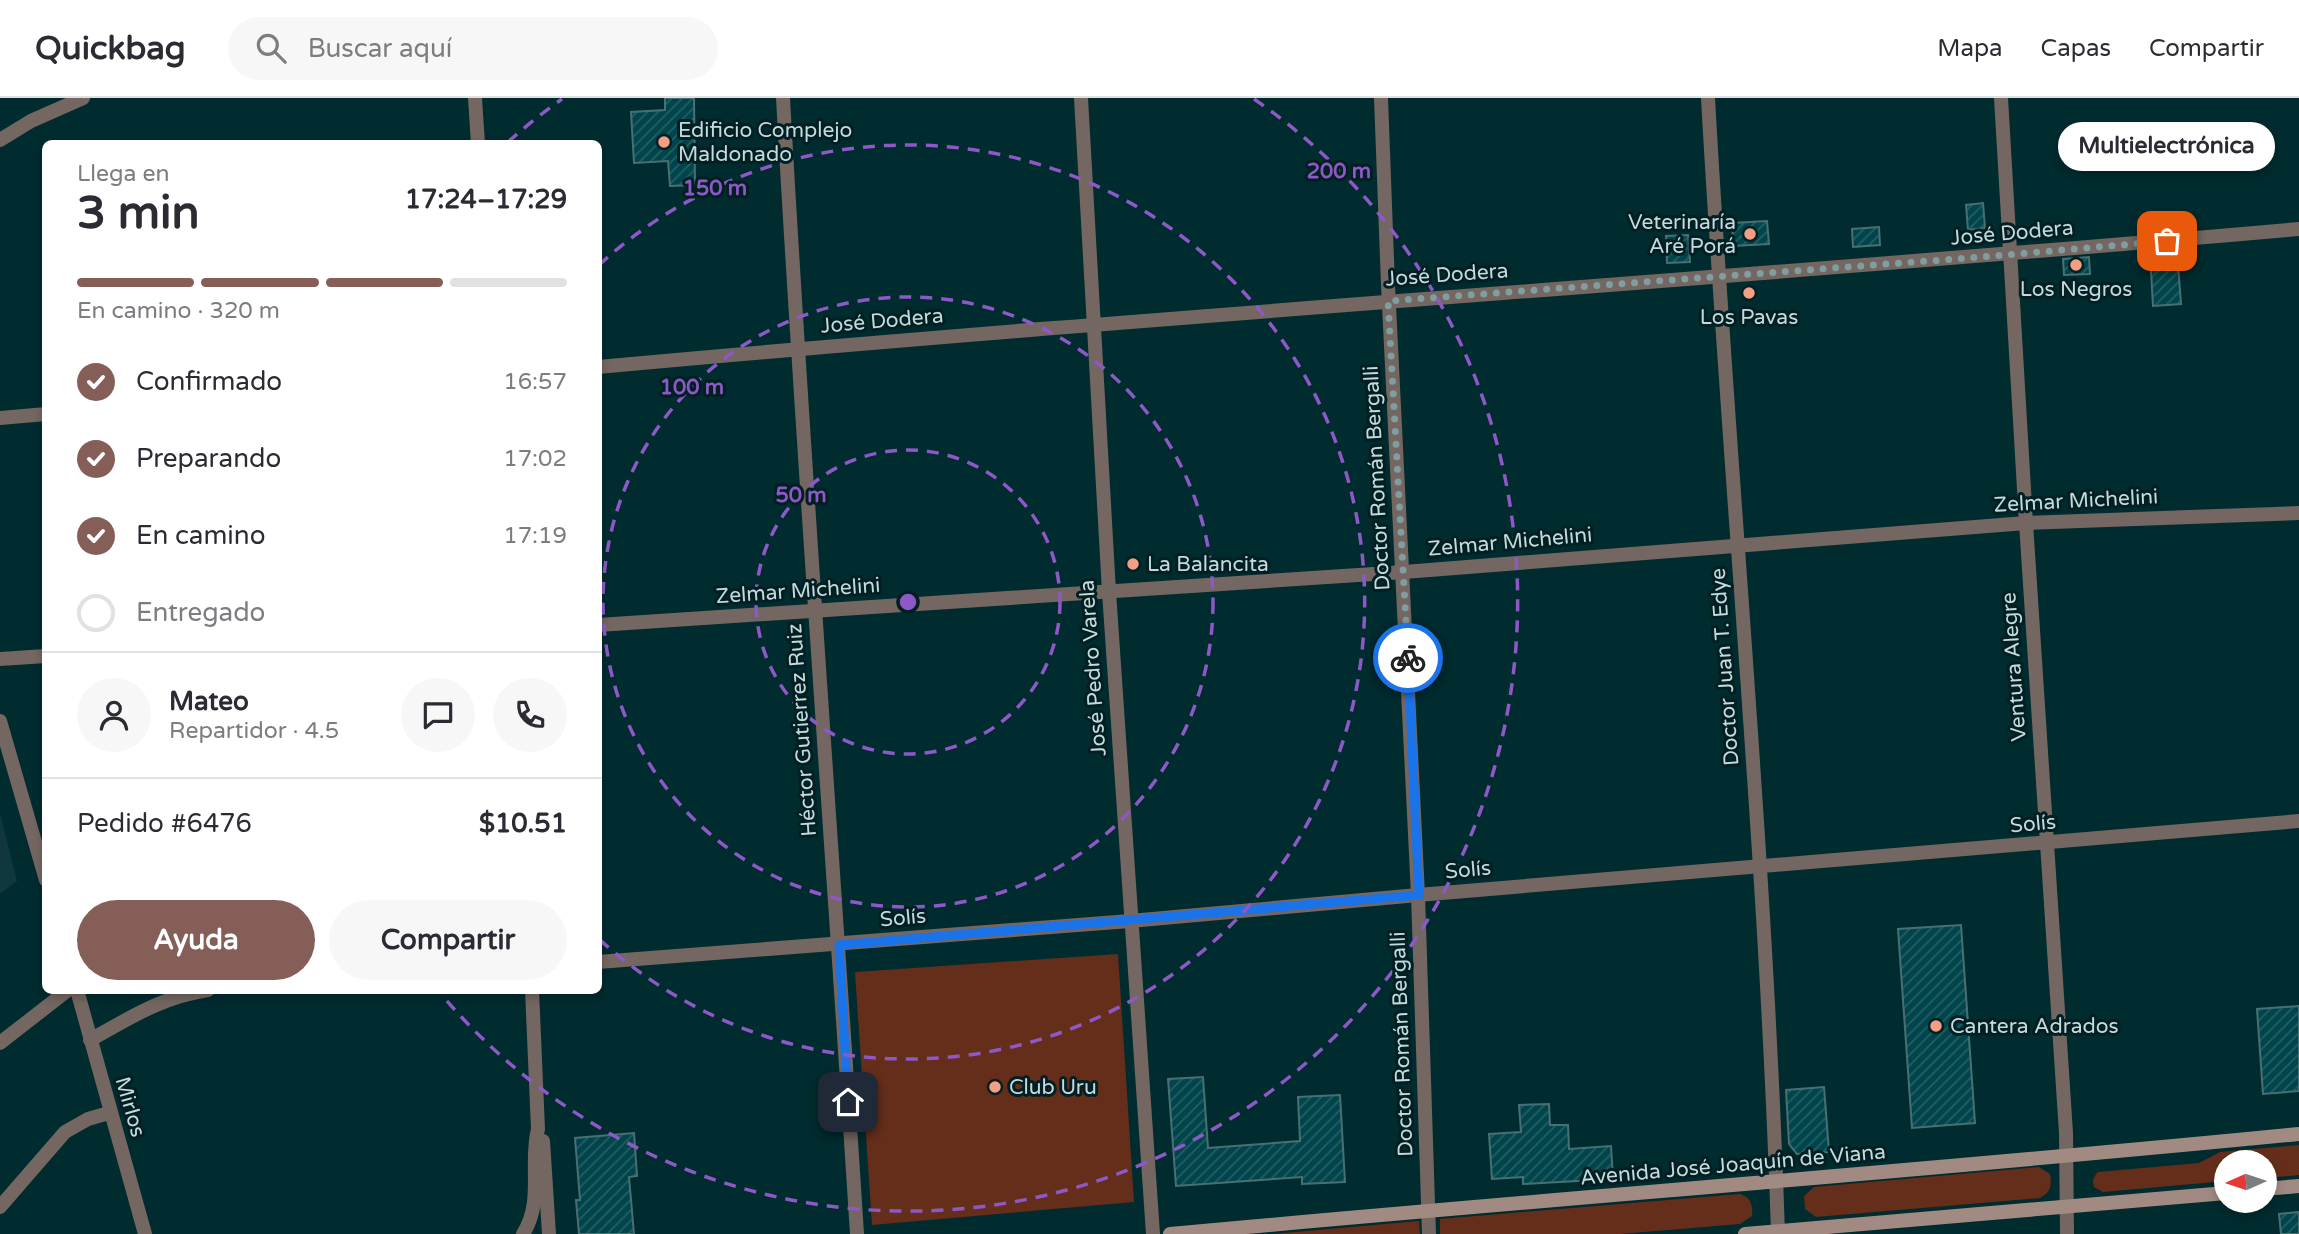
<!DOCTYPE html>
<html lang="es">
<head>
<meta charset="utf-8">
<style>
	:root { --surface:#fff; --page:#f7f7f7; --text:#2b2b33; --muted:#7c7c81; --line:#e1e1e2; --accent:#855f57 }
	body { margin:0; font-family:"Varela Round",sans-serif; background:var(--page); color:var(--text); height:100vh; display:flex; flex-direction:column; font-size:26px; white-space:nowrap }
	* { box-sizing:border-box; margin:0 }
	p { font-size:23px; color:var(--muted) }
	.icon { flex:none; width:38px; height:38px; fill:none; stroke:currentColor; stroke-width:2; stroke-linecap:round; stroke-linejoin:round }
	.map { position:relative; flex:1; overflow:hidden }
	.side { position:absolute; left:42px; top:42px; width:560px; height:854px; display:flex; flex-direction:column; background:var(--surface); border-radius:10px; box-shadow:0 4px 10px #0003 }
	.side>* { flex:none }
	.needle { width:46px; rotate:267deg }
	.fabs { position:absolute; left:2214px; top:1052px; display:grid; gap:14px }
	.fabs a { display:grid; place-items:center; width:63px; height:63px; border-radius:50%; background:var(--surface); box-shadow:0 4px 10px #0003; font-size:35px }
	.pin { position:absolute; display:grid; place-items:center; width:60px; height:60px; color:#fff; margin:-30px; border-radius:14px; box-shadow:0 4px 10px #0006 }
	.courier { position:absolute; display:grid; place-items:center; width:70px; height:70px; margin:-35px; border:5px solid #1a73e8; border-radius:50%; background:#fff; color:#222; box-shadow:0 2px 9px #0007 }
	.bubble { position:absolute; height:49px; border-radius:24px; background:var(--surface); box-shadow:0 4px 10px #0003; font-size:23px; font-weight:700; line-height:49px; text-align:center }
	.headline em { font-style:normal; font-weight:700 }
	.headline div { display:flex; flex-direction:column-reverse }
	.headline { display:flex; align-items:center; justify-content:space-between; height:119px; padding:0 35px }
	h1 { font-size:46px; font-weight:700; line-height:52px }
	.bar { display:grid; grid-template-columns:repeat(4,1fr); gap:10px 7px; align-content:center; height:84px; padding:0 35px }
	.bar i { height:9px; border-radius:5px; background:var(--line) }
	.bar .active { background:var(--accent) }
	.bar p { grid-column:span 4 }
	.line { display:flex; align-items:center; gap:18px; padding:0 35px; border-top:2px solid var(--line) }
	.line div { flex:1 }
	.round { display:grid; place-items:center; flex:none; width:74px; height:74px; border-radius:37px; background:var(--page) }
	ol { padding:0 35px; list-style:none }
	li { display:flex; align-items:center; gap:21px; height:77px }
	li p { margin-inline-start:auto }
	li .icon { padding:7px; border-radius:50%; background:var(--accent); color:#fff; stroke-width:4 }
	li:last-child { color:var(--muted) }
	li i { width:38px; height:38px; border:4px solid var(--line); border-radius:50% }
	.button { display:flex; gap:14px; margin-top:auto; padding:14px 35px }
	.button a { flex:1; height:80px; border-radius:42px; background:var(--accent); color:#fff; font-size:28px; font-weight:700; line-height:80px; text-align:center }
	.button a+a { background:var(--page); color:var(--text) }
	header { display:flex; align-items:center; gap:42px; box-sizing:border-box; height:98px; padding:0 35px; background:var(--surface); border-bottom:2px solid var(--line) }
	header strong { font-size:33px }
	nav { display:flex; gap:38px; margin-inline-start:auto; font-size:24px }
	.search { width:490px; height:63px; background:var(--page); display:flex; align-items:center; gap:18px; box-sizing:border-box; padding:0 24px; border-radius:38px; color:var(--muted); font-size:26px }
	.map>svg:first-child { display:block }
</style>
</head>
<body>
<header>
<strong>Quickbag</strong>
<div class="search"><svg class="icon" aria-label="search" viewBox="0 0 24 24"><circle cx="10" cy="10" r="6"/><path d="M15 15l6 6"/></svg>Buscar aquí</div>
<nav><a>Mapa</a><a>Capas</a><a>Compartir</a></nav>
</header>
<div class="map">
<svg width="2299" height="1136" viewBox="0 0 2299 1136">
	<defs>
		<pattern id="building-hatch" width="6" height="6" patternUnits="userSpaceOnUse" patternTransform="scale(1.75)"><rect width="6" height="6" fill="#00454b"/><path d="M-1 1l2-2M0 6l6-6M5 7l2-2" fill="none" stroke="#245f64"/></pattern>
	</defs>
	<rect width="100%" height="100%" fill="#002b2f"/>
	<path fill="#10383c" d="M0 715 17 783 0 796Z"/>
	<g fill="#642e1b">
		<path d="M1118 856 1134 1104 872 1127 855 874Z"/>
		<path d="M2299 1047V1077L2265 1080 2264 1064H2226V1083L2103 1094 2094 1089C2092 1083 2093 1079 2098 1074L2199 1065 2220 1054Z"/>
		<path d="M2039 1069 2050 1076C2052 1087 2051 1094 2040 1100L1816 1119 1805 1111 1804 1098 1814 1089Z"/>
		<path d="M1740 1096C1751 1100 1753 1107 1752 1118L1740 1126 1620 1136H1440V1121Z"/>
		<path d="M1419 1123 1420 1136H1273Z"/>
	</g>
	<g fill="url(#building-hatch)" stroke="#487074" stroke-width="2">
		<path d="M665 0H694L695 87 670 88 668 63 634 65 631 14 665 12Z"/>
		<path d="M1983 105 1985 130 1968 132 1966 107Z"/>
		<path d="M1767 123 1769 146 1733 148 1732 125Z"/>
		<path d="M1879 129 1880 147 1853 149 1852 131Z"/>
		<path d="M1688 137 1690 164 1667 165 1666 138Z"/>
		<path d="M2177 153 2181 206 2153 208 2150 155Z"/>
		<path d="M2089 159 2090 176 2064 177 2063 161Z"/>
		<path d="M1961 827 1975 1025 1912 1030 1898 831Z"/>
		<path d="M2299 908V993L2263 996 2257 911Z"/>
		<path d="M1203 979 1208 1050 1300 1043 1298 999 1340 997 1345 1084 1302 1086V1079L1176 1088 1168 981Z"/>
		<path d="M1824 989 1829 1054 1797 1056 1789 1046 1786 992Z"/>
		<path d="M1549 1006 1550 1027H1568L1569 1051 1611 1048 1613 1081 1523 1086V1079L1492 1081 1489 1036 1521 1034 1519 1007Z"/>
		<path d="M634 1035 637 1078 629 1079 634 1136H579L576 1102H580L575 1040Z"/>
		<path d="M2299 1114V1136H2281L2279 1116Z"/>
	</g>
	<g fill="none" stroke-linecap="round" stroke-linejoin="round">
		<g stroke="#746661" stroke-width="14">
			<path d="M783 0C804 379 833 757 857 1136"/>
			<path d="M1081 0 1109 494 1153 1136"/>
			<path d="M1708 0C1729 379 1766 757 1778 1136"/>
			<path d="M2001 0 2026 425 2066 1035 2067 1136"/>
			<path d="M0 320 46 316"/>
			<path d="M598 527 1404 474 2026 425 2299 415"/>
			<path d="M0 561 46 558"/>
			<path d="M0 623 46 782"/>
			<path d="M598 864 1130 823 1418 797 2299 723"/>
			<path d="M77 892 145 1136"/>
			<path d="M90 942C130 920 161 899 208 892"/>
			<path d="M0 945 68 892"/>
			<path d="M0 1109 65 1034 88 1021 109 1015"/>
		</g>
		<g stroke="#746661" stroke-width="14">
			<path d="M475 0 478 46"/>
			<path d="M1381 0 1388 187 1418 797 1429 1136"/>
			<path d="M0 42 31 23 83 0"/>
			<path d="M598 269C1165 217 1733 181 2299 131"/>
			<path d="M543 1043 549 1136"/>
			<path d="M523 1136C544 1103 529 1066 538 1031L532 892"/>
		</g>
		<g stroke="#a18a82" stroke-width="14">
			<path d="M2264 1091 2299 1088"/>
			<path d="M1170 1136C1547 1101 1923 1073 2299 1036"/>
			<path d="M1745 1136 2226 1095"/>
		</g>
	</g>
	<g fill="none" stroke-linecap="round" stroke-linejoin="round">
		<path stroke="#809d9f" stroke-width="7" stroke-dasharray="0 12.6" d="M1408 560 1388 203 1982 159 2167 143"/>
		<path stroke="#1a73e8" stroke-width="9" d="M848 1004 839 847 1419 797 1408 560"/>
	</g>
	<g fill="none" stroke="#8e58c6" stroke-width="3.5" stroke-dasharray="12 9">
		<circle cx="908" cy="504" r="152"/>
		<circle cx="908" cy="504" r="305"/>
		<path d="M599 167A457 457 0 1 1 599 841"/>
		<path d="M508 44A610 610 0 0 1 562 1M1254 1A610 610 0 1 1 441 896"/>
	</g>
	<g fill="#f39f83" stroke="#022023" stroke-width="2.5">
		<circle cx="664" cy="44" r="7"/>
		<circle cx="1750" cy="136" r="7"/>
		<circle cx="2076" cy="167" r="7"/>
		<circle cx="1749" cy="195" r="7"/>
		<circle cx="1133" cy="466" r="7"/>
		<circle cx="1936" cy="928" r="7"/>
		<circle cx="995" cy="989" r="7"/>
	</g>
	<g text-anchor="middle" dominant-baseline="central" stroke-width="6" stroke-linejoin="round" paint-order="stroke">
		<g font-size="21" fill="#c5dadc" stroke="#022023" text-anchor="start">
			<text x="678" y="32">Edificio Complejo<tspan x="678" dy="24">Maldonado</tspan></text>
			<text x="1736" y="124" text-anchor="end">Veterinaría<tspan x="1736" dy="24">Aré Porá</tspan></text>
			<text x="2076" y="191" text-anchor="middle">Los Negros</text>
			<text x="1749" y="219" text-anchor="middle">Los Pavas</text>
			<text x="1147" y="466">La Balancita</text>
			<text x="1950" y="928">Cantera Adrados</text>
			<text x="1009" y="989">Club Uru</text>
		</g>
		<g font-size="21" fill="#c5dadc" stroke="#022023">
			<text transform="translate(2012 135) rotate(-5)">José Dodera</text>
			<text transform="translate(1447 177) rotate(-4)">José Dodera</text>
			<text transform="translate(882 223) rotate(-5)">José Dodera</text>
			<text transform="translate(1377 380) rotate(-93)">Doctor Román Bergalli</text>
			<text transform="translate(2076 403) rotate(-3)">Zelmar Michelini</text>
			<text transform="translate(1510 444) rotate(-5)">Zelmar Michelini</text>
			<text transform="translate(798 493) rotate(-4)">Zelmar Michelini</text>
			<text transform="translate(1725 569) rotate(-94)">Doctor Juan T. Edye</text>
			<text transform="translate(2014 569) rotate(-94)">Ventura Alegre</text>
			<text transform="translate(1093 570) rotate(-94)">José Pedro Varela</text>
			<text transform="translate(802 632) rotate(-94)">Héctor Gutierrez Ruiz</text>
			<text transform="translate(2033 726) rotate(-5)">Solís</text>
			<text transform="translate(1468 772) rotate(-5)">Solís</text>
			<text transform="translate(903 820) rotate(-5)">Solís</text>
			<text transform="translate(1402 946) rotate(-92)">Doctor Román Bergalli</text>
			<text transform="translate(130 1009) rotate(74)">Mirlos</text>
			<text transform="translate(1733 1067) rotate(-5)">Avenida José Joaquín de Viana</text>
		</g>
	</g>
	<circle cx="908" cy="504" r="10" fill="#8e58c6" stroke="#022023" stroke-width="3.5"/>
	<g font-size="21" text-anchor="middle" font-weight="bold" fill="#8e58c6" stroke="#022023" stroke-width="6" stroke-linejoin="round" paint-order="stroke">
		<text x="1339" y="80">200 m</text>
		<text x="715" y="97">150 m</text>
		<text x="692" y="296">100 m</text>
		<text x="801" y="404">50 m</text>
	</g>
</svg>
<div class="fabs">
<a><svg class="needle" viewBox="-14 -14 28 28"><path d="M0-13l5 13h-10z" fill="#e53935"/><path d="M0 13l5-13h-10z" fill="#7c7c81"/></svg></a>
</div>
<div class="pin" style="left:2167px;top:143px;background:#ea580c"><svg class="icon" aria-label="bag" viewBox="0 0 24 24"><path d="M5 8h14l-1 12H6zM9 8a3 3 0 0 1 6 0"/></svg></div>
<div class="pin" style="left:848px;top:1004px;background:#1f2937"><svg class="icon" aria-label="home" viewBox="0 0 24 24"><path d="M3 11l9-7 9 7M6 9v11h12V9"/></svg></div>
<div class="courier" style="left:1408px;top:560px"><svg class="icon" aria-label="bike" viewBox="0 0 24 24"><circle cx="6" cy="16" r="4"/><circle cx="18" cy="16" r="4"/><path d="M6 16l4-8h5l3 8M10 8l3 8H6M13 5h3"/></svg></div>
<div class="bubble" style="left:2058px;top:24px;width:217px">Multielectrónica</div>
<section class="side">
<div class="headline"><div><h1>3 min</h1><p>Llega en</p></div><em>17:24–17:29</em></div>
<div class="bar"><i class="active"></i><i class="active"></i><i class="active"></i><i></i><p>En camino · 320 m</p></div>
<ol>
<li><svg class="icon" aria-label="check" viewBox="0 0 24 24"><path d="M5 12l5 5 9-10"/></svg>Confirmado<p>16:57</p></li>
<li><svg class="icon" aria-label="check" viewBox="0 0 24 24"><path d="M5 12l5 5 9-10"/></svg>Preparando<p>17:02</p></li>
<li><svg class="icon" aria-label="check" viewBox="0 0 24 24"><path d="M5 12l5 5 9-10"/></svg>En camino<p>17:19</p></li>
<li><i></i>Entregado</li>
</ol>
<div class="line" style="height:126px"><a class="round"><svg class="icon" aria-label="person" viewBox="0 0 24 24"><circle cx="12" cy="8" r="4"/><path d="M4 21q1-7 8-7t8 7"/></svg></a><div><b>Mateo</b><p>Repartidor · 4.5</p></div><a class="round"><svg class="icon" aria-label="chat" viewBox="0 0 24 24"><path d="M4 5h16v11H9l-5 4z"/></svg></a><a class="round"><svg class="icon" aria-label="phone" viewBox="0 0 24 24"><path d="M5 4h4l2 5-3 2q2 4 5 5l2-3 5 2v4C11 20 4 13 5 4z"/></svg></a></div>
<div class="line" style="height:91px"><div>Pedido #6476</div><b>$10.51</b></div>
<div class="button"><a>Ayuda</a><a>Compartir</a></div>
</section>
</div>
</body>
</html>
